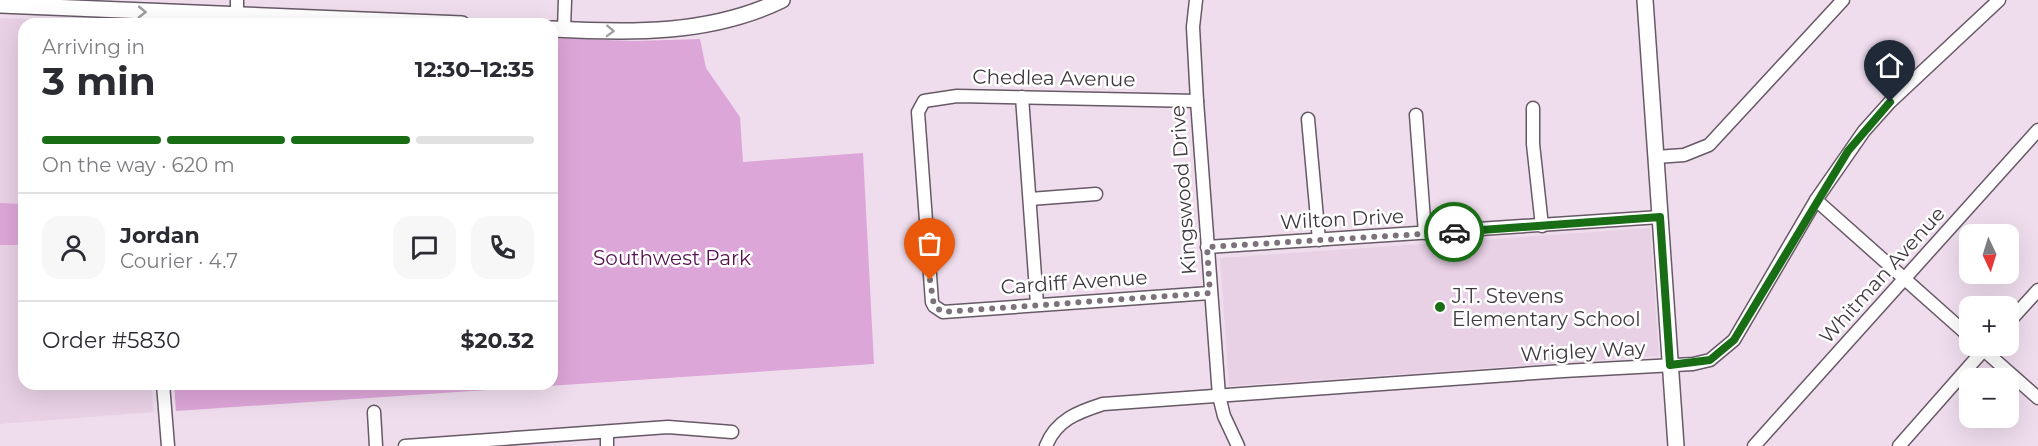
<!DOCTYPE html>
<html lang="en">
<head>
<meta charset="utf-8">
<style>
	:root { --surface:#fff; --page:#f7f7f7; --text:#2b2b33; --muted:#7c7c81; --line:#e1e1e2; --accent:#186d15 }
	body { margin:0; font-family:Montserrat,sans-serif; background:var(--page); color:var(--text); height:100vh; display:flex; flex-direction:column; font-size:22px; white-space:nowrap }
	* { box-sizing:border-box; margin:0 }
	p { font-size:20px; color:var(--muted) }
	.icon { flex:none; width:33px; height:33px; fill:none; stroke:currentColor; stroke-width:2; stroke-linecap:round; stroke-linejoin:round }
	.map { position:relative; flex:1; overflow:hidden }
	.side { position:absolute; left:18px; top:18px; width:540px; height:372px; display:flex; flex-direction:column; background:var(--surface); border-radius:18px; box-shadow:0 6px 24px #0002 }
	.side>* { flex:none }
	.needle { width:39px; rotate:176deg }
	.controls { position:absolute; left:1959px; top:224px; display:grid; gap:12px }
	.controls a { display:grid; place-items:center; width:60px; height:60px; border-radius:12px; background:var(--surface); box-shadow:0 6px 24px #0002; font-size:30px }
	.pin { position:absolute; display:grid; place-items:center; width:51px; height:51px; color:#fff; margin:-62px -26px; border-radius:50% 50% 50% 0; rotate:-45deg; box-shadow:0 0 6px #0007 }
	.pin .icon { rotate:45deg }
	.courier { position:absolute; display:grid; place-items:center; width:60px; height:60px; margin:-30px; border:4px solid #186d15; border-radius:50%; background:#fff; color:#222; box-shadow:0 2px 8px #0007 }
	.summary em { font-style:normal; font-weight:700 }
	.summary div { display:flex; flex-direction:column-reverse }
	.summary { display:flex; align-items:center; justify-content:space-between; height:102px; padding:0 24px }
	h1 { font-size:39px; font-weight:700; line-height:45px }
	.bar { display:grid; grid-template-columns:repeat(4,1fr); gap:9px 6px; align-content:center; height:72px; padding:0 24px }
	.bar i { height:8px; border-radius:4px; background:var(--line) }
	.bar .active { background:var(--accent) }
	.bar p { grid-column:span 4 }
	.line { display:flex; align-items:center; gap:15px; padding:0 24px; border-top:2px solid var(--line) }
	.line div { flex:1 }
	.round { display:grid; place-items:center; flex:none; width:63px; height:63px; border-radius:18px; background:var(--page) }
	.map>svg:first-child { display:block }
</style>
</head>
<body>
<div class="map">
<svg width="2038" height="446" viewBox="0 0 2038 446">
	<rect width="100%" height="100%" fill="#efdded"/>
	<g fill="#e8d0e5">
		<path d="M0 18 163 24H24V384H152L153 412 0 424Z"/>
		<path d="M1650 228 1659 356 1229 386 1220 258Z"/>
	</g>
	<g fill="#dda6d8">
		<path d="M552 38 635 41 700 39 706 68 740 117 743 162 863 153 874 364 176 411 174 384H552Z"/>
		<path d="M0 203 24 204V245H0Z"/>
	</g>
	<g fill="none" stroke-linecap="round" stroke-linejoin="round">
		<g stroke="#685967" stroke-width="15">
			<g id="minor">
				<path d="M1196 0 1193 27 1197 101 1219 396 1224 416 1238 446"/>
				<path d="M237 24V0"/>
				<path d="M564 29 565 0"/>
				<path d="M1022 97 1037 304"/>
				<path d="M1197 101 957 96 924 101 918 112 932 302 934 306 943 312 1210 293"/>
				<path d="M1533 108V144L1542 226"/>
				<path d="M1416 115 1425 233"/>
				<path d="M1308 119 1319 240"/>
				<path d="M1656 157 1684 155 1709 145 1843 0"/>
				<path d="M1030 199 1096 194"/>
				<path d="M1816 200 1970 337"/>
				<path d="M1207 247 1660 217"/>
				<path d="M2008 323 2038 290"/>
				<path d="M1978 345 2038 398"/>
				<path d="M163 384 168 446"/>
				<path d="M374 412 376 446"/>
				<path d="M607 433V446"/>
				<path d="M405 446 668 427 732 432"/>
				<path d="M1046 446C1056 420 1078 412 1103 404L1563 371 1693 364 1710 360 1734 340 1816 200 1864 131 1890 102 1999 0"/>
				<path d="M1754 446 2038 130"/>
				<path d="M1899 446 1988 345"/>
			</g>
		</g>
		<g stroke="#685967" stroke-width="18">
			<g id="major">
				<path d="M1645 0 1676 446"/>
				<path d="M0 5 462 24"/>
				<path d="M552 29C630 33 710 35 782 0"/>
			</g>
		</g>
		<use href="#minor" stroke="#fff" stroke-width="12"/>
		<use href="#major" stroke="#fff" stroke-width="15"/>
	</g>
	<defs><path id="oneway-chevron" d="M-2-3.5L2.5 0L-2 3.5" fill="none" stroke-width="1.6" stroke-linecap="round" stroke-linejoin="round" transform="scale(1.5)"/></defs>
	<g stroke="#a09c9f">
		<use href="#oneway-chevron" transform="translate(142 12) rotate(1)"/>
		<use href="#oneway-chevron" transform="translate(610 31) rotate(2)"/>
	</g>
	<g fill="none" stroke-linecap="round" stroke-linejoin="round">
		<path stroke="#7d727c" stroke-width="6" stroke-dasharray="0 10.8" d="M930 280 934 306 943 312 1210 293 1207 247 1454 232"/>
		<path stroke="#186d15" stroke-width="8" d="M1454 232 1660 217 1670 365 1710 360 1734 340 1848 151 1890 102"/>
	</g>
	<circle fill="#186d15" stroke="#fff" stroke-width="2" cx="1440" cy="307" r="6"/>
	<g text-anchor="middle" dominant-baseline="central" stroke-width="5" stroke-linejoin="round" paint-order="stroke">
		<g font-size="20" fill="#40393f" stroke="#fff">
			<text transform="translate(1054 78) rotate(1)">Chedlea Avenue</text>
			<text transform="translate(1183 190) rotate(-94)">Kingswood Drive</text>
			<text transform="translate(1342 219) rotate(-3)">Wilton Drive</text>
			<text transform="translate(1882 275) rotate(-48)">Whitman Avenue</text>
			<text transform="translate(1074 282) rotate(-4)">Cardiff Avenue</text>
			<text transform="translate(1583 351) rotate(-3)">Wrigley Way</text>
		</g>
		<g font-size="20" fill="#561153" stroke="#fff">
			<text x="672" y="258">Southwest Park</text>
		</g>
		<g font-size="20" fill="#40393f" stroke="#fff" text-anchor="start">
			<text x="1452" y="296">J.T. Stevens<tspan x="1452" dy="23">Elementary School</tspan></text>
		</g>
	</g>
</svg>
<div class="controls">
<a><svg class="needle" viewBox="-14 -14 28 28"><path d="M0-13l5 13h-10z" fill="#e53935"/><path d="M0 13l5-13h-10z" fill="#7c7c81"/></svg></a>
<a>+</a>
<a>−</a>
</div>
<div class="pin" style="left:930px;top:280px;background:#ea580c"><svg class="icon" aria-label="bag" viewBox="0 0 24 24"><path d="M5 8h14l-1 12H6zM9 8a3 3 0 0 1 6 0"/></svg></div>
<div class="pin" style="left:1890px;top:102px;background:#1f2937"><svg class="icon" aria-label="home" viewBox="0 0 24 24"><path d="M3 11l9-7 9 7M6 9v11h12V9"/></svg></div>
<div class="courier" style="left:1454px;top:232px"><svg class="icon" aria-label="car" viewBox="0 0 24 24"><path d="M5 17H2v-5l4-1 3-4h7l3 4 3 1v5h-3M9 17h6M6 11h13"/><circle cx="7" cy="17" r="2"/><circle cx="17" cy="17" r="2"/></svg></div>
<section class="side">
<div class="summary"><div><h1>3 min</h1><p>Arriving in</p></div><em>12:30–12:35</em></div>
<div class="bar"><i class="active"></i><i class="active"></i><i class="active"></i><i></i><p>On the way · 620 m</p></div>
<div class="line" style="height:108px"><a class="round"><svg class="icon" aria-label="person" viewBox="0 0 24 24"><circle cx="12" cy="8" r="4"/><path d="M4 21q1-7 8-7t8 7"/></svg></a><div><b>Jordan</b><p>Courier · 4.7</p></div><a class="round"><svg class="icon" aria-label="chat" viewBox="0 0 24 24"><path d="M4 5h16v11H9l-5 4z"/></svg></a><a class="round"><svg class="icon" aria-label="phone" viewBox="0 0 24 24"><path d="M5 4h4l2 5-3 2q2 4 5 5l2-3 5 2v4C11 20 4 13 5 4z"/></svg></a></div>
<div class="line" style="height:78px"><div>Order #5830</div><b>$20.32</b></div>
</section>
</div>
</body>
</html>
